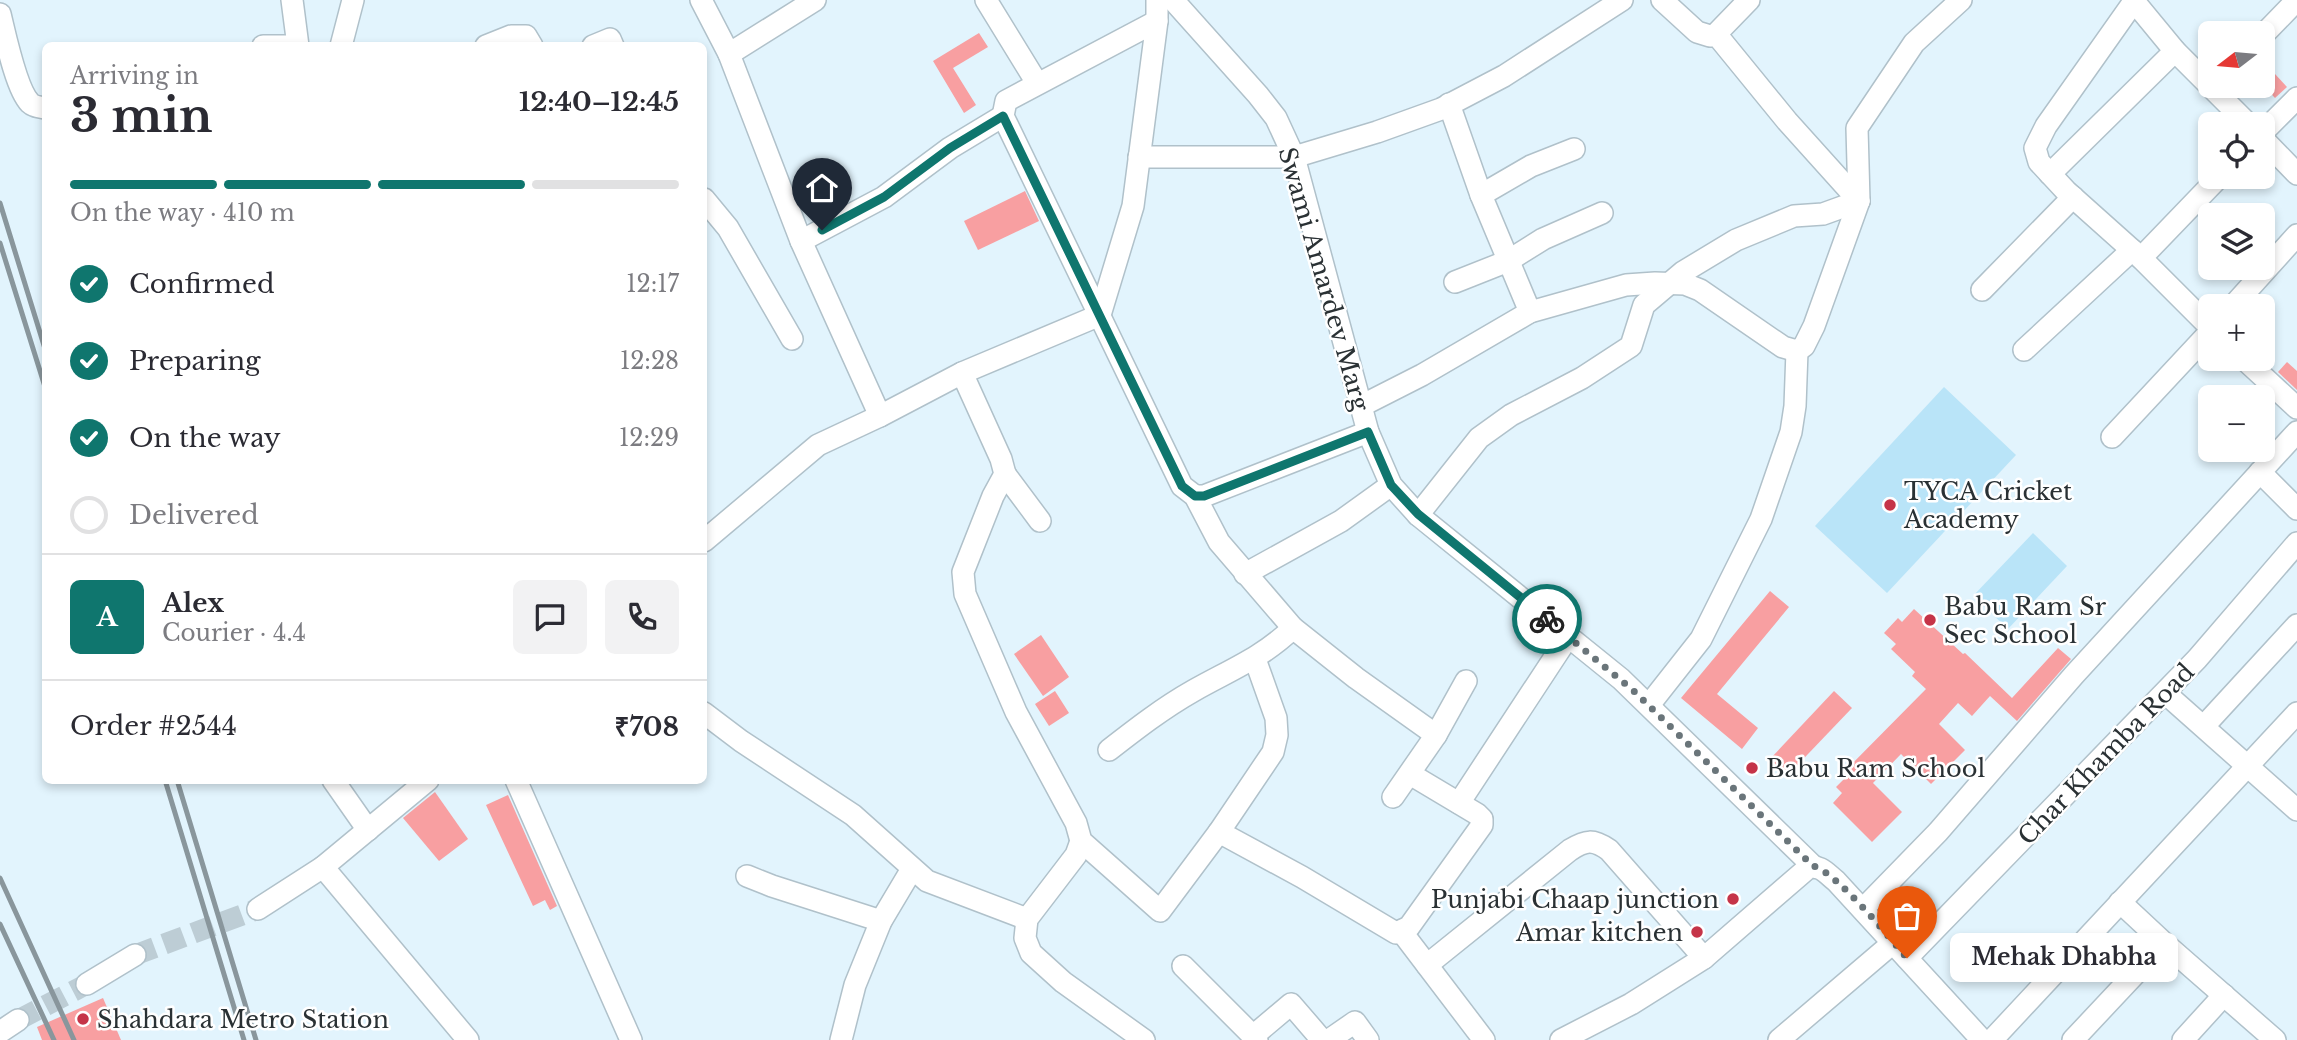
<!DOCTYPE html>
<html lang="en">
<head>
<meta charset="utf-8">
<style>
	:root { --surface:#fff; --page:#f2f2f3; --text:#2b2b33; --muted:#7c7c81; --line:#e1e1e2; --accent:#0f766e }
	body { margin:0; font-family:"Libre Baskerville",serif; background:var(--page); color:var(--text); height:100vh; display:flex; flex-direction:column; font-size:26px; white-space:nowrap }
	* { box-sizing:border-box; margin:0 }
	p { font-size:23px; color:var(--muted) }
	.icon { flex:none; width:38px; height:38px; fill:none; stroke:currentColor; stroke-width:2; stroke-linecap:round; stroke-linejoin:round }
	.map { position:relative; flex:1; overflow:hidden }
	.sheet { position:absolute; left:42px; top:42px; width:665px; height:742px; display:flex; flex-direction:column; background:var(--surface); border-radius:10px; box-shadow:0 4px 10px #0003 }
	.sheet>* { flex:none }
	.needle { width:46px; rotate:254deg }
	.buttons { position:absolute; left:2198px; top:21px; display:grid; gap:14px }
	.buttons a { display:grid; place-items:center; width:77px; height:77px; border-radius:10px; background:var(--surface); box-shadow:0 4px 10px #0003; font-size:35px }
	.pin { position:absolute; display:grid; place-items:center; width:60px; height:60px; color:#fff; margin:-72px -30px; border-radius:50% 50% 50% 0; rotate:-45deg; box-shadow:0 0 7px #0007 }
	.pin .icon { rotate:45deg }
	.courier { position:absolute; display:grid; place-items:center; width:70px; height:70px; margin:-35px; border:5px solid #0f766e; border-radius:50%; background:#fff; color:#222; box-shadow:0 2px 9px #0007 }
	.bubble { position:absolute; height:49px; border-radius:10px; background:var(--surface); box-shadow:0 4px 10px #0003; font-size:23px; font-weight:700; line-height:49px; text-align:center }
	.head em { font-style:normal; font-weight:700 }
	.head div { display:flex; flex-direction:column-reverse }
	.head { display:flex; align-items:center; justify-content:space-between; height:119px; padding:0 28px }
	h1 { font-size:46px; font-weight:700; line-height:52px }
	.bar { display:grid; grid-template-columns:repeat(4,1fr); gap:10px 7px; align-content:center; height:84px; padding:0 28px }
	.bar i { height:9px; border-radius:5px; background:var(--line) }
	.bar .on { background:var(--accent) }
	.bar p { grid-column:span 4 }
	.line { display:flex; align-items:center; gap:18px; padding:0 28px; border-top:2px solid var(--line) }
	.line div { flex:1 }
	.round { display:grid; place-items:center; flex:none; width:74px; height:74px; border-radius:10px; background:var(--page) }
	ol { padding:0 28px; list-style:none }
	li { display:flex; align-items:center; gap:21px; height:77px }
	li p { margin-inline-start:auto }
	li .icon { padding:7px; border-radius:50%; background:var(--accent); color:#fff; stroke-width:4 }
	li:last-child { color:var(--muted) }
	li i { width:38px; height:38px; border:4px solid var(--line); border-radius:50% }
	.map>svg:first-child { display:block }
</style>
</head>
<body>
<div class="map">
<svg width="2297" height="1040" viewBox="0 0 2297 1040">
	<rect width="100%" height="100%" fill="#e2f4fd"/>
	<g fill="#b9e4f8">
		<path d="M1944 387 2016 455 1887 593 1815 526Z"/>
		<path d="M2033 533 2067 566 2008 629 1973 596Z"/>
	</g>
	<g fill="#f89fa1">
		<path d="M979 33 988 47 953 68 976 105 964 113 933 61Z"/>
		<path d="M2263 61 2287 87 2275 98 2263 85Z"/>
		<path d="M1025 191 1039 221 978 250 964 221Z"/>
		<path d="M2287 362 2297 371V390L2278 372Z"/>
		<path d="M1770 591 1789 607 1717 694 1758 728 1742 749 1681 698Z"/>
		<path d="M1914 609 1963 654 1965 653 2012 698 2058 648 2071 659 2017 721 1990 696 1972 716 1958 703 1939 724 1965 750 1931 784 1901 754 1873 783 1902 812 1872 842 1833 803 1842 793 1836 787 1845 778 1841 775 1926 689 1912 676 1915 672 1891 649 1896 644 1884 633 1898 618 1902 622Z"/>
		<path d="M1041 635 1069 677 1043 696 1014 654Z"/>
		<path d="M1055 691 1069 713 1049 726 1035 704Z"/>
		<path d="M1834 691 1852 708 1787 776 1770 759Z"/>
		<path d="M435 792 468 839 439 861 403 818Z"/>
		<path d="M508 795 557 906 550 910 545 900 533 906 486 805Z"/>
		<path d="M103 998 121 1040H42L37 1027Z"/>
	</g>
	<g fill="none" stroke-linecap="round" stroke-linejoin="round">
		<g stroke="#bdcdd5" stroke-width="21" stroke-dasharray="21 10" stroke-linecap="butt">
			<path d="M135 955 258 909"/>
			<path d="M18 1020 87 984"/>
		</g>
		<g stroke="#b0c1ca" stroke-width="24">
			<g id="minor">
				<path d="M292 0 298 46"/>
				<path d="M701 0 729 54 801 241 880 416"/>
				<path d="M986 0 1037 83"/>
				<path d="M1173 0 1258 95 1276 118 1294 157 1368 432 1391 485 1418 515 1621 679 1813 866"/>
				<path d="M1662 0 1697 32 1710 36 1716 34 1749 0"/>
				<path d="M2133 0 2175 51 2248 124"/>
				<path d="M2135 0 2046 126 2035 148 2039 162 2066 191 2141 258 2210 327"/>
				<path d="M0 14C5 34 16 89 30 103 34 107 40 107 46 108"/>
				<path d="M1157 21 1006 101 1003 116 1182 486 1195 496 1219 542 1293 628 1356 678 1436 735"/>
				<path d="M1716 34 1787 121 1859 201"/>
				<path d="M2263 35 2297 0"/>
				<path d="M263 46H297"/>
				<path d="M341 46 353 0"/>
				<path d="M486 46 511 36H526L532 46"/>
				<path d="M593 46 610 39 613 46"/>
				<path d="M729 54 815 0"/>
				<path d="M1449 104 1481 195 1530 312"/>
				<path d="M2263 132 2297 98"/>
				<path d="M2263 139 2297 174"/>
				<path d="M1139 157H1294L1377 132 1441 109 1504 76 1622 0"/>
				<path d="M2050 174 2175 51"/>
				<path d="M1481 195 1531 166 1574 149"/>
				<path d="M704 199 728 228 792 339"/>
				<path d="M801 241 884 197 950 148 1003 116"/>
				<path d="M2141 258 2219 177"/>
				<path d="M1455 282 1508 261 1543 239 1602 213"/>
				<path d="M1982 290 2073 197"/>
				<path d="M2233 306 2297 235"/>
				<path d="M2024 350 2132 250"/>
				<path d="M2244 359 2297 408"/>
				<path d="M962 373 1001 459 1005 474 993 496 963 572 965 594 1016 712 1076 823 1081 841 1160 911 1219 832 1273 752 1277 735 1276 718 1255 659"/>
				<path d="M1361 406 1422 375 1530 312 1626 285 1655 283 1685 284 1700 290 1783 347 1797 351 1804 346 1814 326 1859 201 1857 128 1914 43 1961 0"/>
				<path d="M2112 437 2210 332"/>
				<path d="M2260 472 2297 509"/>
				<path d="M1005 474 1040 521"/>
				<path d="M1195 496H1204L1368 432"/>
				<path d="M1418 515 1479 438 1511 415 1582 378 1631 346 1644 305 1683 272 1736 240 1794 216 1823 214 1859 201"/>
				<path d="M704 541 818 445 880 416 962 373 1100 315 1133 206 1157 21V0"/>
				<path d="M1245 574 1341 521 1391 485"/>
				<path d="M2165 693 2297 810"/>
				<path d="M1649 705 1701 639 1761 519 1791 432 1795 406 1797 351"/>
				<path d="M704 713 741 741 853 815 927 881 1027 919"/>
				<path d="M2204 726 2297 625"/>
				<path d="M1109 750C1136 729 1163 708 1193 691 1230 670 1262 658 1293 628"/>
				<path d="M333 780 368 830"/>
				<path d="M516 780 631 1040"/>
				<path d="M1393 797 1436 735 1466 681"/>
				<path d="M1459 803 1568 637"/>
				<path d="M1219 832 1302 877 1396 933 1409 927 1482 825V819L1477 814 1410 774"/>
				<path d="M1081 841 1076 855 1027 919 1025 938 1031 953 1063 982 1144 1040"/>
				<path d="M323 867 468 1040"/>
				<path d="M747 876 772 886 881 921"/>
				<path d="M258 909 323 867 428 780"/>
				<path d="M1863 909 1938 832 2074 675 2297 432"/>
				<path d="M1401 931 1484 1040"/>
				<path d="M2164 943 2275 1040"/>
				<path d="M1907 958 2197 659 2297 543"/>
				<path d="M1427 965 1570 850C1586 840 1593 839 1609 850L1704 958"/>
				<path d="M1183 966 1257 1040"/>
				<path d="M87 984 135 955"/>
				<path d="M0 1032 18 1020"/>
				<path d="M1253 1036 1291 1004 1322 1040"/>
				<path d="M841 1040 855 985 881 921 912 869"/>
				<path d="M1329 1040 1355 1022 1368 1040"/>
				<path d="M1561 1040 1631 1004 1704 958 1808 868C1820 864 1827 874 1836 881L1982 1040"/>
				<path d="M1779 1040 1894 942"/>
				<path d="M1992 1040 2297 713"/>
				<path d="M2073 1040 2164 943 2120 902"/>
				<path d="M2183 1040 2224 995"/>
			</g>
		</g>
		<use href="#minor" stroke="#fff" stroke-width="21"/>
		<g stroke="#89969c" stroke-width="5">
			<path d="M0 203 46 352"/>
			<path d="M0 243 46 390"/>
			<path d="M165 780 244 1040"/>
			<path d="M177 780 256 1040"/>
			<path d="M0 878 74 1040"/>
			<path d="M0 924 54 1040"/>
		</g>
	</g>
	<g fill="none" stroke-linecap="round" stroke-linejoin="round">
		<path stroke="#6a757a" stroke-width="7" stroke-dasharray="0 12.6" d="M1547 619 1635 692 1813 866C1835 871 1890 938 1907 958"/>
		<path stroke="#0f766e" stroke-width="9" d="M822 230 884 197 950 148 1003 116 1182 486 1195 496H1204L1368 432 1391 485 1418 514 1547 619"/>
	</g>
	<g fill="#c53448" stroke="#fff" stroke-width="2.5">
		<circle cx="1890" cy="505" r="7"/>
		<circle cx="1930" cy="620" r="7"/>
		<circle cx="1752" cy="768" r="7"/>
		<circle cx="1733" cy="899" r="7"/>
		<circle cx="1697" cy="932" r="7"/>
		<circle cx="83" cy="1019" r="7"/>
	</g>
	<g text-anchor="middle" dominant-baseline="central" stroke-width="5" stroke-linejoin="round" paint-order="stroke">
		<g font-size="24" fill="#2a3134" stroke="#fff">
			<text transform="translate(1324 279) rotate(74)">Swami Amardev Marg</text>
			<text transform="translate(2106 754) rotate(-46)">Char Khamba Road</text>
		</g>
		<g font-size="24" fill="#2a3134" stroke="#fff" text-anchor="start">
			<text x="1904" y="491">TYCA Cricket<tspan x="1904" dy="28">Academy</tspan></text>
			<text x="1944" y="606">Babu Ram Sr<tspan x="1944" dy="28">Sec School</tspan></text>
			<text x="1766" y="768">Babu Ram School</text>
			<text x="1719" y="899" text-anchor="end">Punjabi Chaap junction</text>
			<text x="1683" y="932" text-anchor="end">Amar kitchen</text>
			<text x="97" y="1019">Shahdara Metro Station</text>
		</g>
	</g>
</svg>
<div class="buttons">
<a><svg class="needle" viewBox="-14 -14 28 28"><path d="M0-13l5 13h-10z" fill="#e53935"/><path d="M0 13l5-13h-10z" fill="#7c7c81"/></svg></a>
<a><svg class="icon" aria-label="locate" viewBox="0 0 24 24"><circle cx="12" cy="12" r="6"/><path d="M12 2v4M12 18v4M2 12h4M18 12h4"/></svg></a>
<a><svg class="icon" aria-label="layers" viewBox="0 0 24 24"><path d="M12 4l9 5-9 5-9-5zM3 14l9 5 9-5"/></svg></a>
<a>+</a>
<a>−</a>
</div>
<div class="pin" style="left:1907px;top:958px;background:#ea580c"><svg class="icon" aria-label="bag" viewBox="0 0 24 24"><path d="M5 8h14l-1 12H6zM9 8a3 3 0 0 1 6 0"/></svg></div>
<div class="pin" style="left:822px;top:230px;background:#1f2937"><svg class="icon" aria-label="home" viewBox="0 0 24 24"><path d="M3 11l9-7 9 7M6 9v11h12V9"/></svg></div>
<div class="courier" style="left:1547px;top:619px"><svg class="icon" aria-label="bike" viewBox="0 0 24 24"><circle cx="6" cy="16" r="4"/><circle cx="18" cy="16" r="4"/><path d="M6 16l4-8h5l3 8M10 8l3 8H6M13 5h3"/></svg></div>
<div class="bubble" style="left:1950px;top:933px;width:228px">Mehak Dhabha</div>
<section class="sheet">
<div class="head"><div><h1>3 min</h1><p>Arriving in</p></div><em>12:40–12:45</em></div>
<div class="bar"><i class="on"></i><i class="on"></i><i class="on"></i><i></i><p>On the way · 410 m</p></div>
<ol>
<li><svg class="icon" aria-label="check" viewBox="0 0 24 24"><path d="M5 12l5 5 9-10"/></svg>Confirmed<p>12:17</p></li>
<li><svg class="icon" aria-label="check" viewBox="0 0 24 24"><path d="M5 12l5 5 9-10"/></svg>Preparing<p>12:28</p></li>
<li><svg class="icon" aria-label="check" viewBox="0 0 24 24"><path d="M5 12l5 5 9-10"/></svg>On the way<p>12:29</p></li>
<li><i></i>Delivered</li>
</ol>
<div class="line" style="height:126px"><b class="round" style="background:var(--accent);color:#fff">A</b><div><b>Alex</b><p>Courier · 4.4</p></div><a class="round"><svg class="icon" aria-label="chat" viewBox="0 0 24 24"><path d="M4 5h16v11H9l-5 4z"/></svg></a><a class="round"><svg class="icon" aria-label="phone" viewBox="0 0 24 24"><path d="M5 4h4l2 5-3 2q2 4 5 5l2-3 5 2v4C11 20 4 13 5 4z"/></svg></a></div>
<div class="line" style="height:91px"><div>Order #2544</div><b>₹708</b></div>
</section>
</div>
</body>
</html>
